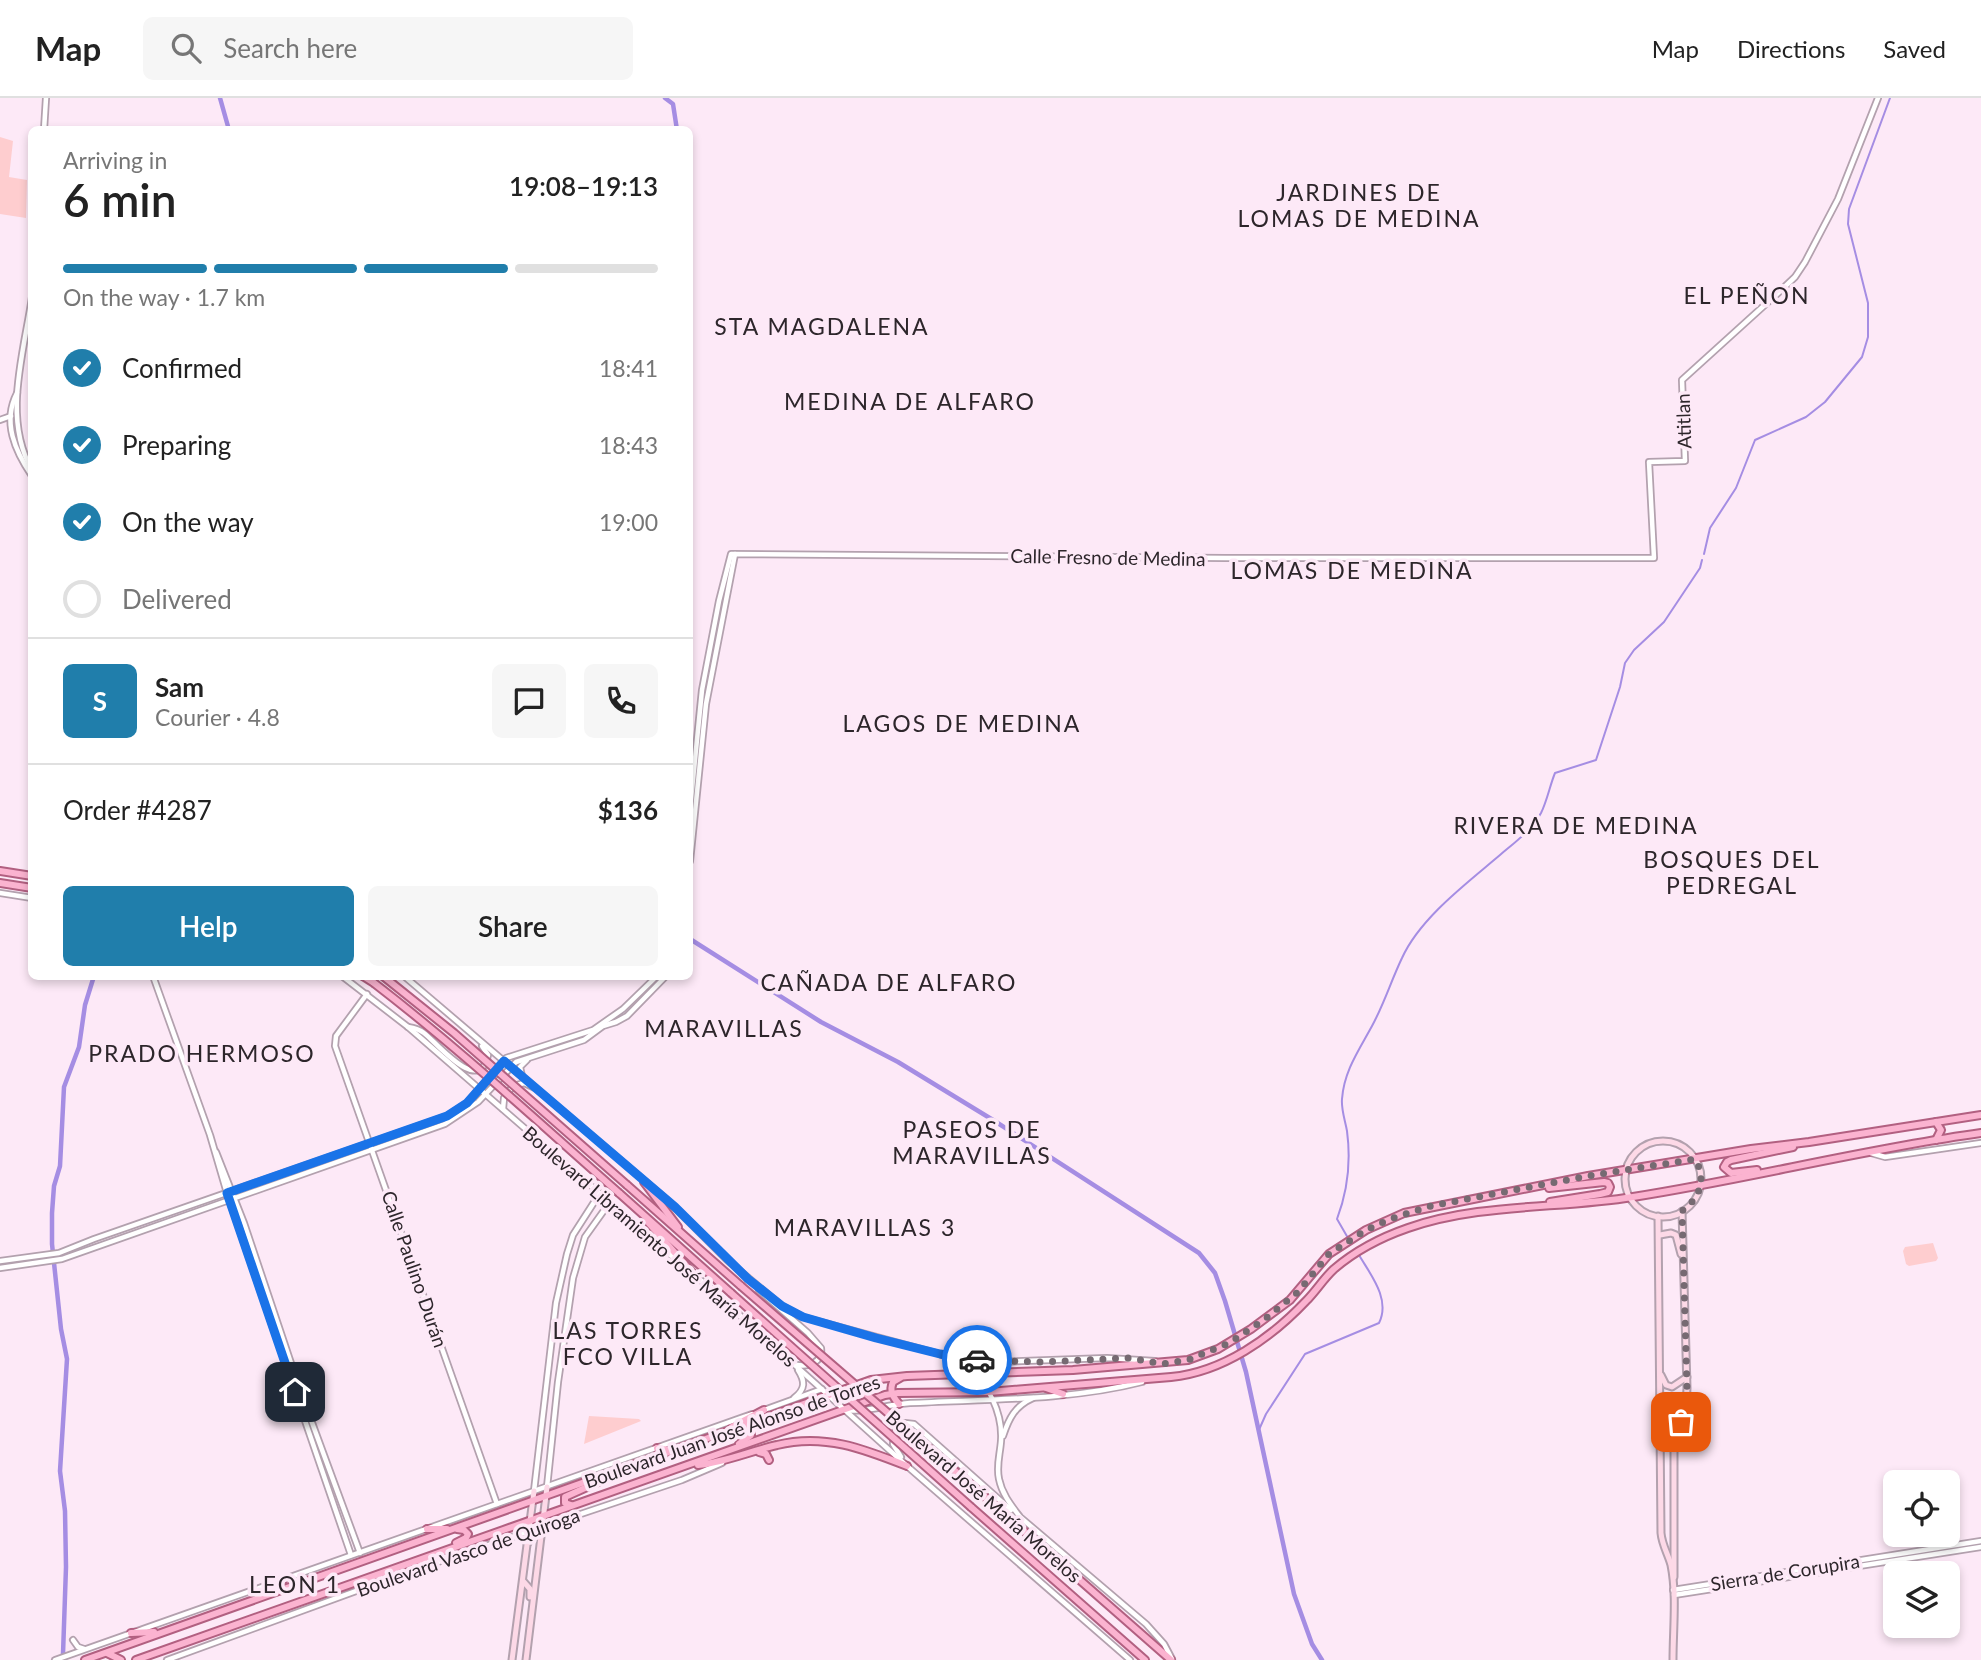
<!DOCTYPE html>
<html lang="en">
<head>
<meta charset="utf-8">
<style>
	:root { --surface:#fff; --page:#f6f6f6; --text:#222; --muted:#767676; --line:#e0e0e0; --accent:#207eab }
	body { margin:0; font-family:Lato,sans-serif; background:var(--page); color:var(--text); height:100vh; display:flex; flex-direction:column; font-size:26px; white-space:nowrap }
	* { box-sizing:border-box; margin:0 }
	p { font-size:23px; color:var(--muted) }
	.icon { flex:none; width:38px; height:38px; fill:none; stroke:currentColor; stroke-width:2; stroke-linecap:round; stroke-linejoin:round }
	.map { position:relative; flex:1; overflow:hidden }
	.drawer { position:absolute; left:28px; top:28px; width:665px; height:854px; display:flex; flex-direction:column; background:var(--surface); border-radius:10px; box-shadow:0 4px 10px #0003 }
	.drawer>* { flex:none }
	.buttons { position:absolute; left:1883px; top:1372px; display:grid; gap:14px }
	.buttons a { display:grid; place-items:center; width:77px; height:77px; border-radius:10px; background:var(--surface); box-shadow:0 4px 10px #0003; font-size:35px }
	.pin { position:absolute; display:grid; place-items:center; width:60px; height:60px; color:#fff; margin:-30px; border-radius:14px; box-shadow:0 4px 10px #0006 }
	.courier { position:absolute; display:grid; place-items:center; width:70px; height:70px; margin:-35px; border:5px solid #1a73e8; border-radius:50%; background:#fff; color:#222; box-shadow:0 2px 9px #0007 }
	.summary em { font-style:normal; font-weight:600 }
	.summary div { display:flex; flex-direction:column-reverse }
	.summary { display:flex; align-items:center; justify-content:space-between; height:119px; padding:0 35px }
	h1 { font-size:46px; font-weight:600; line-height:52px }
	.bar { display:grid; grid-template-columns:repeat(4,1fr); gap:10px 7px; align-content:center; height:84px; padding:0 35px }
	.bar i { height:9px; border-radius:5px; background:var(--line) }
	.bar .active { background:var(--accent) }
	.bar p { grid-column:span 4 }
	.line { display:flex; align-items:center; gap:18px; padding:0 35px; border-top:2px solid var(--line) }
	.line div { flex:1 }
	.round { display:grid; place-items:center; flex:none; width:74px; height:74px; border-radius:10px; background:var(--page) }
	ol { padding:0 35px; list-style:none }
	li { display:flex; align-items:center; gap:21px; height:77px }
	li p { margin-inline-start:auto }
	li .icon { padding:7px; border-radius:50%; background:var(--accent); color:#fff; stroke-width:4 }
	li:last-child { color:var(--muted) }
	li i { width:38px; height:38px; border:4px solid var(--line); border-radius:50% }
	.cta { display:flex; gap:14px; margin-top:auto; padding:14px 35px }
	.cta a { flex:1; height:80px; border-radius:10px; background:var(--accent); color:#fff; font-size:28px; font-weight:600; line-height:80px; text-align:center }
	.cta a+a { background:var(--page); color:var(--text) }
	header { display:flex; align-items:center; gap:42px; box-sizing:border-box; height:98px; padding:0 35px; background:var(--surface); border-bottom:2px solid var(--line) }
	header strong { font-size:33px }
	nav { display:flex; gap:38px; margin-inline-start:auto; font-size:24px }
	.search { width:490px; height:63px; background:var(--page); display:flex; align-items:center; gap:18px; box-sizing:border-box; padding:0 24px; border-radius:10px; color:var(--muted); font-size:26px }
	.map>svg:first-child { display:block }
</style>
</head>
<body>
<header>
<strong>Map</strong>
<div class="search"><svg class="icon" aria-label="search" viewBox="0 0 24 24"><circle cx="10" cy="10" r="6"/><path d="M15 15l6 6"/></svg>Search here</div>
<nav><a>Map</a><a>Directions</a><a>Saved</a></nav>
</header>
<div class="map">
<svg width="1981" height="1562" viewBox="0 0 1981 1562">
	<rect width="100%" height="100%" fill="#fde9f7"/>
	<g fill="#fecdcf">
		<path d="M0 39 13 43 9 79 27 82 26 120 0 116Z"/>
		<path d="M1933 1145 1938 1160 1936 1163 1909 1168 1906 1166 1903 1153 1905 1149Z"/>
		<path d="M589 1318 639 1321 641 1323 584 1346Z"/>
	</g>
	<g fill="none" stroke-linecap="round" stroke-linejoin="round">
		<g stroke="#a58de3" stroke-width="2">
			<path d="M1704 456 1710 430 1736 390 1755 342 1806 319 1825 304 1862 259 1868 239V205L1848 126 1849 111 1890 0"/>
			<path d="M1348 1140 1337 1121C1348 1092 1351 1063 1347 1033 1345 1022 1341 1011 1342 1001 1344 973 1359 952 1372 928 1384 906 1391 883 1402 860 1420 820 1467 785 1500 757 1514 745 1532 732 1541 715 1547 703 1550 687 1555 675L1596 662 1620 589 1625 565 1634 552 1664 524 1700 470 1702 462"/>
			<path d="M1258 1334 1266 1316 1305 1256 1379 1225C1391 1201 1370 1176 1359 1157"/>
		</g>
		<g stroke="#a58de3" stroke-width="4.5">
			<path d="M220 0 229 32"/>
			<path d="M665 0 673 6 677 32"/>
			<path d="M690 841 821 924 898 964 993 1022 1199 1155 1215 1175 1225 1203 1246 1274 1294 1496 1312 1546 1322 1562"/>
			<path d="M63 1556 66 1469 65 1413 60 1373 67 1261 61 1231 52 1146V1115L54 1088 60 1068 64 989 79 949 85 907 94 878"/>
		</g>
		<g stroke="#b3a1ae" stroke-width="8">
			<g id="tertiary">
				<path d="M44 32 46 0"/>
				<path d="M32 199C24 255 2 320 32 372"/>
				<path d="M17 295C2 324 15 353 32 378"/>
				<path d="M0 322 11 318"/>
				<path d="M690 711 702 592 719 503 731 456 1225 460H1654L1649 364 1685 363 1682 282 1778 195 1795 179 1805 164 1838 101 1878 0"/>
				<path d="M690 763 706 606 735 456"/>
				<path d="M0 795 32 800"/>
				<path d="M153 878 210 1037 227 1095 351 1457"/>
				<path d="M342 878 408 929 681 1166"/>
				<path d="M404 878 666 1101 727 1162 782 1208 803 1219 940 1256C948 1260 957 1262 965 1267 988 1283 1003 1316 1001 1343 1000 1357 996 1368 999 1381 1002 1396 1011 1407 1020 1419L1146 1526 1164 1546 1172 1561"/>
				<path d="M367 896 336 938 335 948 497 1406"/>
				<path d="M408 929C415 930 419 931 424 935 436 944 480 999 488 957L482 948"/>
				<path d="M522 978 520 969 527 962"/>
				<path d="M503 1011 504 1000 513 988 524 985 533 989"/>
				<path d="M216 1054 244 1125 300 1292 360 1455"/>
				<path d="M1871 1055 1885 1059 1981 1045"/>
				<path d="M0 1163 59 1155 94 1141 447 1018 467 1005 506 960 593 932 623 911 657 878"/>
				<path d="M0 1170 62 1161 445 1026 478 1004 516 964 584 942 603 928 616 924 627 918 666 878"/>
				<path d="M696 1178 907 1368 1130 1562"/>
				<path d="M759 1192 808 1235 821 1250C823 1264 809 1269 797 1267"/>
				<path d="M944 1256 999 1264 1107 1260 1155 1263"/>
				<path d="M794 1300C806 1291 805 1283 798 1272"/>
				<path d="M764 1312 822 1291"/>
				<path d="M845 1312C867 1315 888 1306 910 1305 986 1301 1068 1303 1142 1284"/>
				<path d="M1003 1338C1009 1320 1015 1308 1033 1300"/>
				<path d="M901 1359 893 1346 894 1335 905 1325 914 1326 1011 1412"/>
				<path d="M547 1389 558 1284 573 1180 585 1139 610 1104"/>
				<path d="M534 1393 556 1205 567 1156 573 1137 600 1095"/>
				<path d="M420 1470 682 1382 722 1365"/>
				<path d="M1673 1492 1981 1443"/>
				<path d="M1674 1497 1981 1449"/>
				<path d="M73 1542 78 1549 84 1551"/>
				<path d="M55 1562 752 1316"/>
				<path d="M167 1562 411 1473"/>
			</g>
		</g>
		<g stroke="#b3a1ae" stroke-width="9">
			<g id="secondary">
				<circle cx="1663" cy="1081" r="38"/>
				<path d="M1658 1118 1661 1435C1662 1447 1668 1456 1671 1467 1677 1497 1673 1531 1673 1562"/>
				<path d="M1660 1137 1671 1135 1676 1137 1681 1156"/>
				<path d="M1661 1277 1666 1287 1672 1289 1687 1279"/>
				<path d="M517 1436 528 1445"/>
				<path d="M1674 1479V1351L1686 1307 1687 1290 1682 1113"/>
				<path d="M523 1483 530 1491V1499"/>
				<path d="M512 1562 534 1393"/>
				<path d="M526 1562 547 1389"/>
			</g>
		</g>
		<g stroke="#b26081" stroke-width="10">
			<g id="primary">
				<path d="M0 773 32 778"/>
				<path d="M0 785 32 790"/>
				<path d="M363 878 374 885"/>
				<path d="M1936 1024 1941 1032 1936 1042"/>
				<path d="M1757 1072 1731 1075 1724 1069 1727 1064 1731 1062 1793 1049"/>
				<path d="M644 1084 678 1129"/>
				<path d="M627 1087 741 1188"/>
				<path d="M1549 1090 1604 1084 1608 1085 1610 1089 1608 1094 1600 1096 1550 1104"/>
				<path d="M619 1095 731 1195"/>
				<path d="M647 1123 697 1180"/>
				<path d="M1046 1290 1063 1296"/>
				<path d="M899 1306C893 1299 889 1293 893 1284L900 1280"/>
				<path d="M732 1329 764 1312"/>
				<path d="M739 1346 751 1337 749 1331 743 1330"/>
				<path d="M657 1350 673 1353"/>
				<path d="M759 1354 766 1356 769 1362"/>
				<path d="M698 1367C726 1364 750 1353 777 1347 824 1335 864 1351 907 1368"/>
				<path d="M984 1398 1171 1562"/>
				<path d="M571 1407 565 1405V1399L616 1376"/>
				<path d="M971 1409 1145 1562"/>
				<path d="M427 1431H447"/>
				<path d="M456 1445 466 1440 468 1436 464 1432 457 1431"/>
				<path d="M411 1474 429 1461"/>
				<path d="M265 1494 284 1481"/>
				<path d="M131 1535 154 1534"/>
				<path d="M107 1555 121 1562"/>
				<path d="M85 1562 871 1282 907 1278 1073 1272 1188 1262 1218 1251 1251 1231 1290 1202 1329 1156 1366 1132 1404 1115 1588 1078 1751 1051 1809 1044 1981 1017"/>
				<path d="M136 1562 885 1297 898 1295 989 1294 1171 1279C1223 1274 1271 1240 1306 1203 1316 1193 1324 1180 1334 1171 1355 1153 1382 1139 1408 1130 1479 1105 1559 1111 1633 1099 1749 1081 1864 1051 1981 1035"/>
			</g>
		</g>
		<use href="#tertiary" stroke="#fff" stroke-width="4.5"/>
		<use href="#secondary" stroke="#fdd9e7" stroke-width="5"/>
		<use href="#primary" stroke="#fbb3d0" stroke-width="6"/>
		<g stroke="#b26081" stroke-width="10" stroke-linecap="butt">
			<g id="primary-bridge">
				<path d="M383 878 454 935 627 1087"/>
				<path d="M374 885C461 952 537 1023 619 1095"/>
				<path d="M741 1188 984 1398"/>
				<path d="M731 1195 971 1409"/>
			</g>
		</g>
		<use href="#primary-bridge" stroke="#fbb3d0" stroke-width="6"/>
	</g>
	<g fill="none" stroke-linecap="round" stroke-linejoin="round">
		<path stroke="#766a72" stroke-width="7" stroke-dasharray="0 12.6" d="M977 1262 1041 1264 1129 1260 1162 1266 1188 1262 1229 1245 1265 1221 1298 1194 1329 1156 1366 1132 1390 1121 1431 1108 1588 1078 1695 1061C1707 1081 1700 1100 1682 1113L1687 1290 1681 1324"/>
		<path stroke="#1a73e8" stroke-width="9" d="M295 1294 227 1095 447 1018 467 1005 504 963 675 1109 748 1181 782 1208 803 1219 876 1240 940 1256 977 1262"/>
	</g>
	<g text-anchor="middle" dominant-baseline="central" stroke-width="7" stroke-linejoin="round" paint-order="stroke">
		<g font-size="19" fill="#2d262b" stroke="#fde9f7">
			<text transform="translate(1683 323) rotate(-92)">Atitlan</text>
			<text transform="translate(1108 459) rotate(1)">Calle Fresno de Medina</text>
			<text transform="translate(660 1148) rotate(41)">Boulevard Libramiento José María Morelos</text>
			<text transform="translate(415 1171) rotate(71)">Calle Paulino Durán</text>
			<text transform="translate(732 1333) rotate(-19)">Boulevard Juan José Alonso de Torres</text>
			<text transform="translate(984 1398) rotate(41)">Boulevard José María Morelos</text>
			<text transform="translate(468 1454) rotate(-19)">Boulevard Vasco de Quiroga</text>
			<text transform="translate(1785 1474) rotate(-9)">Sierra de Corupira</text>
		</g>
		<g font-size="23" letter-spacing="2" fill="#2d262b" stroke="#fde9f7">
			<text x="1359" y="94">JARDINES DE<tspan x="1359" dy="26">LOMAS DE MEDINA</tspan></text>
			<text x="1747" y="197">EL PEÑON</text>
			<text x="822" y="228">STA MAGDALENA</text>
			<text x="910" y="303">MEDINA DE ALFARO</text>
			<text x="1352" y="472">LOMAS DE MEDINA</text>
			<text x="962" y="625">LAGOS DE MEDINA</text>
			<text x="1576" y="727">RIVERA DE MEDINA</text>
			<text x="1732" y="761">BOSQUES DEL<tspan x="1732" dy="26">PEDREGAL</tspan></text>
			<text x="889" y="884">CAÑADA DE ALFARO</text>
			<text x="724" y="930">MARAVILLAS</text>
			<text x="202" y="955">PRADO HERMOSO</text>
			<text x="972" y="1031">PASEOS DE<tspan x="972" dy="26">MARAVILLAS</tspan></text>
			<text x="865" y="1129">MARAVILLAS 3</text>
			<text x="628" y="1232">LAS TORRES<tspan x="628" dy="26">FCO VILLA</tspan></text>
			<text x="295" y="1486">LEON 1</text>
		</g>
	</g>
</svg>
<div class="buttons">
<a><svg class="icon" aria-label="locate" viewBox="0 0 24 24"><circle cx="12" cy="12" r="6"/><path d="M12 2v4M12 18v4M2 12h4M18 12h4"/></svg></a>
<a><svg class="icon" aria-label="layers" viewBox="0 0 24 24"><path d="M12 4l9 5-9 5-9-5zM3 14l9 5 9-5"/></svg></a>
</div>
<div class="pin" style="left:1681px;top:1324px;background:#ea580c"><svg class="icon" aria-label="bag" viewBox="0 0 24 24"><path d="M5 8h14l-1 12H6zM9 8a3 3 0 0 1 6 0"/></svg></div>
<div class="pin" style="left:295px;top:1294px;background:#1f2937"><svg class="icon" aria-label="home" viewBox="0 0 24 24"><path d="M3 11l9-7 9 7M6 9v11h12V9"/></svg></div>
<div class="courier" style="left:977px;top:1262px"><svg class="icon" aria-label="car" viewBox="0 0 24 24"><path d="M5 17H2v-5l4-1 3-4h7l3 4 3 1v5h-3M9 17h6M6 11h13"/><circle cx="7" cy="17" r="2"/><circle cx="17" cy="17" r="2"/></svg></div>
<section class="drawer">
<div class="summary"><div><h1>6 min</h1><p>Arriving in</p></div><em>19:08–19:13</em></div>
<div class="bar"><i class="active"></i><i class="active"></i><i class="active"></i><i></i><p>On the way · 1.7 km</p></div>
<ol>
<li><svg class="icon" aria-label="check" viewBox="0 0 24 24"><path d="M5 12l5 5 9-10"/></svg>Confirmed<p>18:41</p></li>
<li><svg class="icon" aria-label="check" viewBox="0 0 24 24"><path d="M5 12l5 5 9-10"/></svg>Preparing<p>18:43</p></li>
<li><svg class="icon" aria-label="check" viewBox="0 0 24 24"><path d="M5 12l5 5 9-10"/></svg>On the way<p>19:00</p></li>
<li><i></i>Delivered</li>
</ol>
<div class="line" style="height:126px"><b class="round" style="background:var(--accent);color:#fff">S</b><div><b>Sam</b><p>Courier · 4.8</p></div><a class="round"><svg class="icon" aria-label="chat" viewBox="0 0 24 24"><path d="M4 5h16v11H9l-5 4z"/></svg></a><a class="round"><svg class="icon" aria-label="phone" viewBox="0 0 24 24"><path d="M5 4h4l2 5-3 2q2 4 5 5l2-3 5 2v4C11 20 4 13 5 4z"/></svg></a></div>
<div class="line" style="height:91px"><div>Order #4287</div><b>$136</b></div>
<div class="cta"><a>Help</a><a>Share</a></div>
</section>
</div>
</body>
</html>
